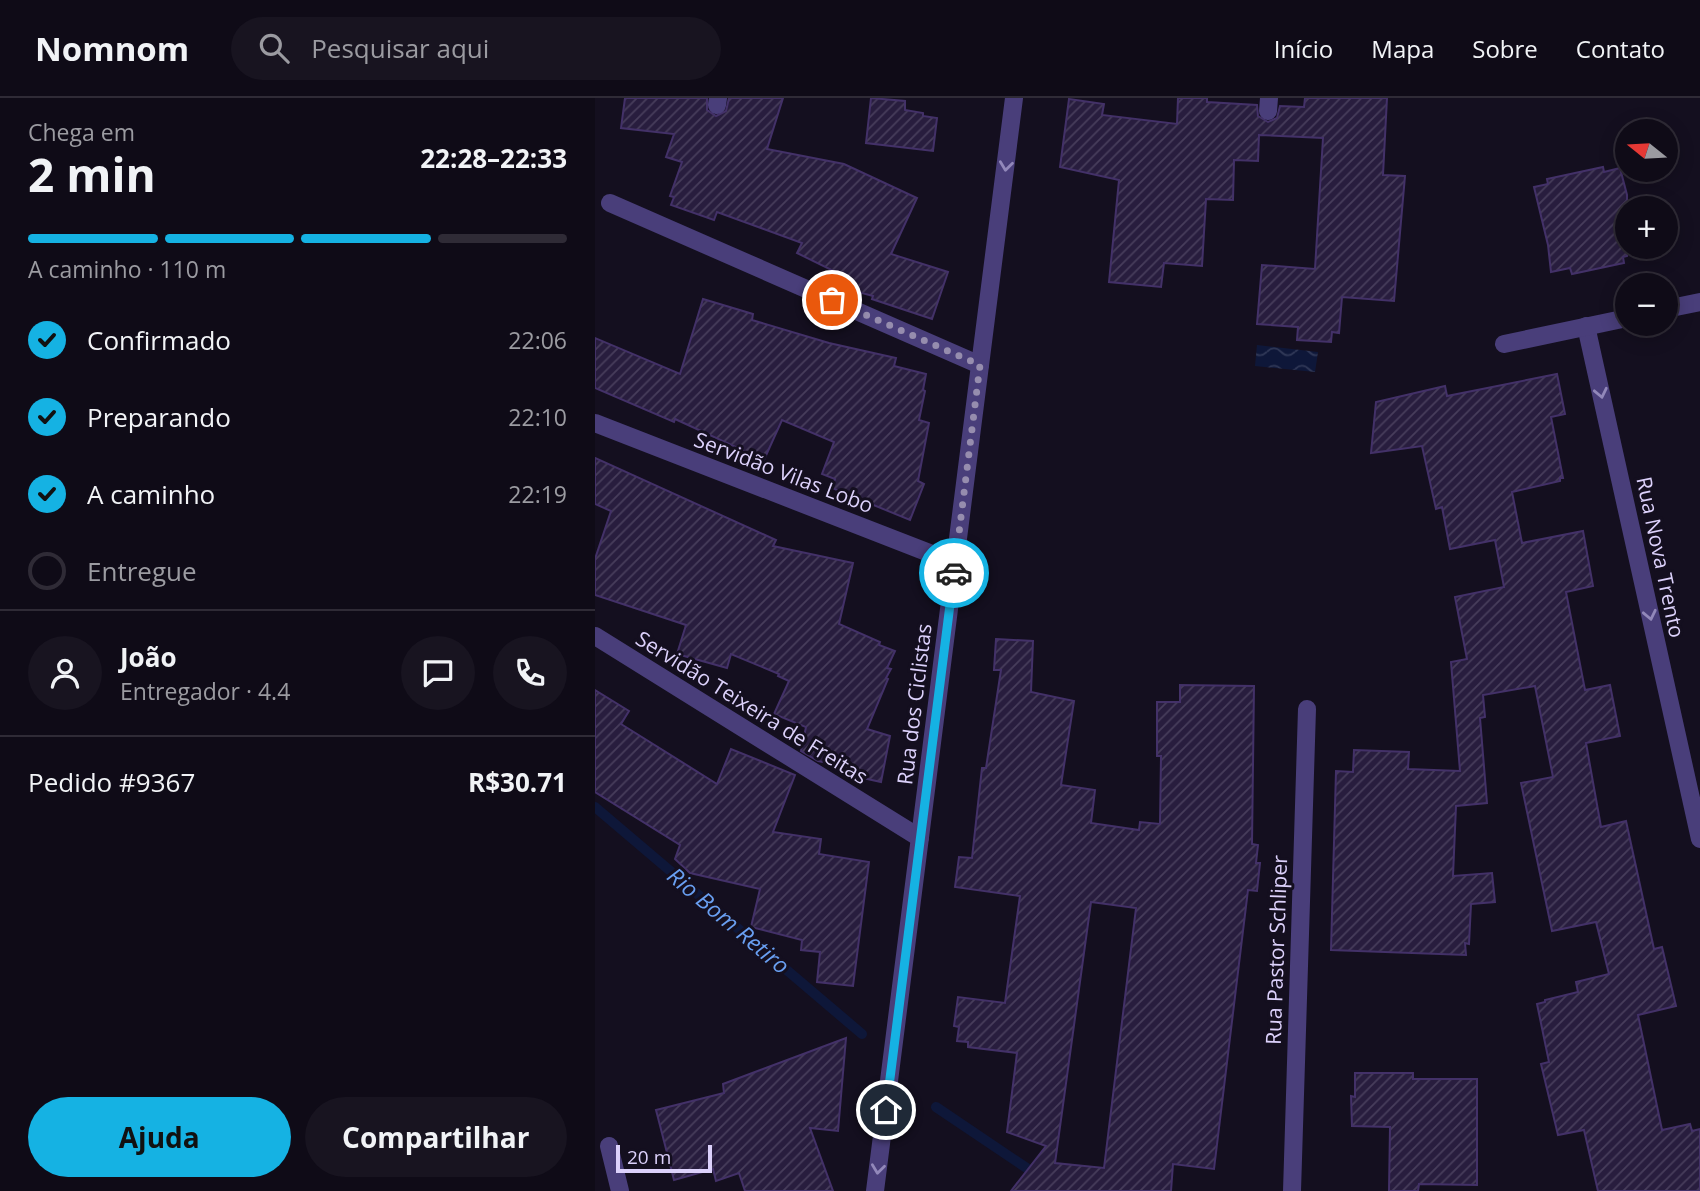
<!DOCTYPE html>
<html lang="pt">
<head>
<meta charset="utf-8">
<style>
	:root { --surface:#0f0b17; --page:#181420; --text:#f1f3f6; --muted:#9b9ba1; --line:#2f2b36; --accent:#15b2e3 }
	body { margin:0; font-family:"Open Sans",sans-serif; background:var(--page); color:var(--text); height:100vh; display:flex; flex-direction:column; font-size:26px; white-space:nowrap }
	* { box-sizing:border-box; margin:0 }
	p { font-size:23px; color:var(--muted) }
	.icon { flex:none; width:38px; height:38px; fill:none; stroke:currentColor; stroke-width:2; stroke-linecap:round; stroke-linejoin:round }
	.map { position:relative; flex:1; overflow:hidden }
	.drawer { display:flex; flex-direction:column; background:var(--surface); width:595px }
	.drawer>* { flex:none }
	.needle { width:46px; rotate:288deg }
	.buttons { position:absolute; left:1020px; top:21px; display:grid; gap:14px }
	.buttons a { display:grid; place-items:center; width:63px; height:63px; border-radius:50%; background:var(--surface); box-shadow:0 4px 18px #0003,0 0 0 2px var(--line); font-size:35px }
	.scale { position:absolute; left:21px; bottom:18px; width:96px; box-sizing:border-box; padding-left:7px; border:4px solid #dcd1fb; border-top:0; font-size:19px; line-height:24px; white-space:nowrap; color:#dcd1fb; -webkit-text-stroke:5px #140f1f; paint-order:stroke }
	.pin { position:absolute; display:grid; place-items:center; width:60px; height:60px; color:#fff; margin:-30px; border:4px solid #fff; border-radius:50%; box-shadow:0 2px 7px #0007 }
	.courier { position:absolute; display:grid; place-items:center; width:70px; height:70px; margin:-35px; border:5px solid #15b2e3; border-radius:50%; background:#fff; color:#222; box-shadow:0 2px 9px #0007 }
	.head em { font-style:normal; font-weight:700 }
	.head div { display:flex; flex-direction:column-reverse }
	.head { display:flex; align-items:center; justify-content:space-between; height:119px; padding:0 28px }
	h1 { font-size:46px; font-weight:700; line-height:52px }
	.bar { display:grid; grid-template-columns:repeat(4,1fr); gap:10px 7px; align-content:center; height:84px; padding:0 28px }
	.bar i { height:9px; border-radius:5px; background:var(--line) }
	.bar .active { background:var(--accent) }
	.bar p { grid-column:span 4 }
	.line { display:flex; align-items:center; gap:18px; padding:0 28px; border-top:2px solid var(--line) }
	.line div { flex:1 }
	.round { display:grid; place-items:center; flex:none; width:74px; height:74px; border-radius:37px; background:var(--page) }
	ol { padding:0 28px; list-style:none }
	li { display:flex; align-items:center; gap:21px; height:77px }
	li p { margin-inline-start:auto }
	li .icon { padding:7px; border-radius:50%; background:var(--accent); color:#111; stroke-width:4 }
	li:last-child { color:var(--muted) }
	li i { width:38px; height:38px; border:4px solid var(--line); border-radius:50% }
	.button { display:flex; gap:14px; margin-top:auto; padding:14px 28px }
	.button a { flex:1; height:80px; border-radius:42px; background:var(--accent); color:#111; font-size:28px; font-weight:700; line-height:80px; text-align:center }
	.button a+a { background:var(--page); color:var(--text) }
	header { display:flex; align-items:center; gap:42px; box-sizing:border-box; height:98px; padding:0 35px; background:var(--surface); border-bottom:2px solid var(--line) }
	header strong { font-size:33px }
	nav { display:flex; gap:38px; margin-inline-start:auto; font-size:24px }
	.search { width:490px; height:63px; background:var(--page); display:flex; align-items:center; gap:18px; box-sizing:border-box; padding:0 24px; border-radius:38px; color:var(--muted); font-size:26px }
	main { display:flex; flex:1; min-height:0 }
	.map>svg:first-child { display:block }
</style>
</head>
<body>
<header>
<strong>Nomnom</strong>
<div class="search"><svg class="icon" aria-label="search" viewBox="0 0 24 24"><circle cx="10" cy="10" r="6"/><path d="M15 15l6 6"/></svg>Pesquisar aqui</div>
<nav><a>Início</a><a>Mapa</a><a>Sobre</a><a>Contato</a></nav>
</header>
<main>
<section class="drawer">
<div class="head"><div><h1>2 min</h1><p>Chega em</p></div><em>22:28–22:33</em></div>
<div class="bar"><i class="active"></i><i class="active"></i><i class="active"></i><i></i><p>A caminho · 110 m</p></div>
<ol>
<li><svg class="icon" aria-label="check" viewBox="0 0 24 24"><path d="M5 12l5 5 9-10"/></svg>Confirmado<p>22:06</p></li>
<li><svg class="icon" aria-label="check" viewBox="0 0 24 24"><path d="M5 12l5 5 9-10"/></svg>Preparando<p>22:10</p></li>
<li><svg class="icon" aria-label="check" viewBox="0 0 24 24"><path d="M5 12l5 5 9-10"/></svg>A caminho<p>22:19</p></li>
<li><i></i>Entregue</li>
</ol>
<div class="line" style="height:126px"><a class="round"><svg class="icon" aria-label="person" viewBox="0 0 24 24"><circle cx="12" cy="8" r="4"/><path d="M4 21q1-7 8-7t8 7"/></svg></a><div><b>João</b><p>Entregador · 4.4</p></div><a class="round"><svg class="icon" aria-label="chat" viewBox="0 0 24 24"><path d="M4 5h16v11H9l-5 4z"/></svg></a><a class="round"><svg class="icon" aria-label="phone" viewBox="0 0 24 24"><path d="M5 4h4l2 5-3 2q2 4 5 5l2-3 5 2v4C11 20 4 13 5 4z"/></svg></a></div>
<div class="line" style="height:91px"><div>Pedido #9367</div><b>R$30.71</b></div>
<div class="button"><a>Ajuda</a><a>Compartilhar</a></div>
</section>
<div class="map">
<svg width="1105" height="1093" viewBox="0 0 1105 1093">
	<defs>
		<pattern id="water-waves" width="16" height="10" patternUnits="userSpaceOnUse" patternTransform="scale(1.75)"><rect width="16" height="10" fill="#0e1739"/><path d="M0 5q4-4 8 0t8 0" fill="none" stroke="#303857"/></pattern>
		<pattern id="building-hatch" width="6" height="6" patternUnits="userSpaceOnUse" patternTransform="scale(1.75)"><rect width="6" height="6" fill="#281d3e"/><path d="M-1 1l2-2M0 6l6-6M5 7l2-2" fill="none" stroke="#473d5b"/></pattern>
	</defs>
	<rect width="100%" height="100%" fill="#140f1f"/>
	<path fill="url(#water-waves)" d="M662 247 723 254 720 274 660 268Z"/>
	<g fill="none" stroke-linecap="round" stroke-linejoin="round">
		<g stroke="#0e1739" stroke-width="10">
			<path d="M0 709 267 936"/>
			<path d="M341 1009 442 1077"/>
		</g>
	</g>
	<g fill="url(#building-hatch)" stroke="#433168" stroke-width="2" fill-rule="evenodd">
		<path d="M30 0H112V12L121 18 131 13 134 0H188L172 51 249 66 322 100 296 156 353 174 337 221 277 201 278 198 263 194 259 183 202 155 207 145 122 114 119 122 76 107 79 99 75 98 87 64 71 59 79 36 26 30Z"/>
		<path d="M276 0 310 3V12L328 15V18L342 20 338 53 271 45Z"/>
		<path d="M583 0H612V4L662 7 663 18 673 24 682 20 685 8 709 9 710 0H792L788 77 810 78 799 203 747 199 744 235 737 234 736 244 702 242 703 229 662 226 667 167 720 171 728 40 664 37 663 63 639 62 638 102 611 101 607 168 569 165 566 189 514 184 524 82 465 69 474 1 509 6 507 17 582 26Z"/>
		<path d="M1008 69 1009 74 1025 70 1032 97V158L1028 159 1029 165 977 176 975 170 956 174 953 147 939 89 953 86 952 81Z"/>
		<path d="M108 201 158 216 157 222 234 245 301 260 299 268 331 276 328 292 330 293 324 322 334 325 323 383 329 386 315 422 237 390 240 381 227 376 239 344 187 322 169 362 80 321 79 324 0 290V240L85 276Z"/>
		<path d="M962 276 970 316 956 319 968 380H965V383L917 394 927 445 988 433 998 488 971 494 990 592 1015 587 1025 638 991 645 1006 729 1031 723 1059 851 1067 849 1081 908 1043 917 1067 1032 1095 1026 1097 1033 1105 1031V1093H1003L989 1032 963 1037 946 966 954 964 942 906 950 904V902L983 894 981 884 1014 876 1001 824 957 833 926 685 958 679 940 588 888 597 890 619 885 620 892 705 861 708 858 778 897 775 900 804 876 806 874 846 870 845 871 857 736 852 741 673 758 674 759 652 814 654 813 671 865 673 856 564 872 561 860 499 909 489 900 442 855 451 847 409 841 411 827 348 776 355 781 304 850 288 852 298Z"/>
		<path d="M0 360 181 442 178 448 258 465 244 526 285 544 284 547 300 553 292 570 296 571 291 580 293 581 272 631 295 638 286 684 254 677 256 670 223 663 206 653 211 629 179 616 194 583 183 578 184 576 136 556 132 570 82 556 91 527 0 497V461L16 413 0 406Z"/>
		<path d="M401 541 438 543 436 594 479 603 466 687 500 692 496 725 544 732 545 724 565 726 566 658H562V604H585V587L659 588 657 746 663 747 661 765H665L662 793 653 792 619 1071 578 1066 576 1093H416L451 1048 412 1034 422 955 373 949V944L362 943 364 929 359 928 363 899 410 905 425 798 360 789 364 759 377 760 387 670H391L406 572H399ZM496 804 541 810 509 1070 460 1065Z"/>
		<path d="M0 592 34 613 26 626 122 686 136 651 200 677 178 734 226 741 224 756 274 764 258 888 222 884 225 854 206 852 207 842 156 829 165 791 95 775 80 761 85 747 0 694Z"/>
		<path d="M251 940 243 1033 215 1030 238 1093H150L144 1075 121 1083 118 1071 79 1082 61 1012 129 995 128 986Z"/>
		<path d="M760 975H818V981H882V1087L824 1086 823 1093H794L795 1029 757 1028 756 998 760 999Z"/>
	</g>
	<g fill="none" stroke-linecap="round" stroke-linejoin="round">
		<g stroke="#493e7a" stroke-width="18">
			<path d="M122 7 123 0"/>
			<path d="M673 13 674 0"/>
			<path d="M15 105 385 267"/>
			<path d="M1071 211 1105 204"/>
			<path d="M991 228 1105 741"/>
			<path d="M909 246 1032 220"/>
			<path d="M0 325 360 465"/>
			<path d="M0 538 325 740"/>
			<path d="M14 1048 25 1093"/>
			<path d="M280 1093 419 0"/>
			<path d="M697 1093 712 611"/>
		</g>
	</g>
	<defs><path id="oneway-chevron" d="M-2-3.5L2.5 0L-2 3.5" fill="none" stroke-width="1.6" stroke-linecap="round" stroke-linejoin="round" transform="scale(1.75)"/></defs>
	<g stroke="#9288ba">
		<use href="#oneway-chevron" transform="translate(411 68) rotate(97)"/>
		<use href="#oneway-chevron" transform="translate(1006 295) rotate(78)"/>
		<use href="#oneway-chevron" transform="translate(1055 517) rotate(78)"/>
		<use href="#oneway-chevron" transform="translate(283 1071) rotate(97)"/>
	</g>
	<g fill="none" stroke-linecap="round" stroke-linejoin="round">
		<path stroke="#968dae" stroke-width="7" stroke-dasharray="0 12.6" d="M237 202 385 267 359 475"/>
		<path stroke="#15b2e3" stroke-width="9" d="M291 1012 359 475"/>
	</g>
	<g text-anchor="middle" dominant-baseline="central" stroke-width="6" stroke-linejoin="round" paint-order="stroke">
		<g font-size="21" fill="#dcd1fb" stroke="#140f1f">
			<text transform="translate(189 374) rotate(21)">Servidão Vilas Lobo</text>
			<text transform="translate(1066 459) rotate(78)">Rua Nova Trento</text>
			<text transform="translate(319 606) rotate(-83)">Rua dos Ciclistas</text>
			<text transform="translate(157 609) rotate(32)">Servidão Teixeira de Freitas</text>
			<text transform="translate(681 852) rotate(-88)">Rua Pastor Schliper</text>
		</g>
		<g font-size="23" font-style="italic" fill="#699ff1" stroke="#140f1f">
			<text transform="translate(134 822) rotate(40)">Rio Bom Retiro</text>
		</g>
	</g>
</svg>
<div class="buttons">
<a><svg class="needle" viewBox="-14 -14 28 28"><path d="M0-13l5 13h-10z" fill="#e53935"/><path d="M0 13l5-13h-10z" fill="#9b9ba1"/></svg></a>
<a>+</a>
<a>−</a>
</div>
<div class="scale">20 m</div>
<div class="pin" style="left:237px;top:202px;background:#ea580c"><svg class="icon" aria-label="bag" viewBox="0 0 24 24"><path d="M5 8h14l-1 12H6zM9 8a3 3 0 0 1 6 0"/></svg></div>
<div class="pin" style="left:291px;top:1012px;background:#1f2937"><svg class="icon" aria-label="home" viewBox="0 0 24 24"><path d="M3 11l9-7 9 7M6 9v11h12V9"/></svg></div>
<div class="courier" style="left:359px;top:475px"><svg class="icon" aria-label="car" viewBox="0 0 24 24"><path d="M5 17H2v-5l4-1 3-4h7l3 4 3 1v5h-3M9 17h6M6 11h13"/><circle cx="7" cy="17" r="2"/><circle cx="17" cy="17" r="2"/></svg></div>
</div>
</main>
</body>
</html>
